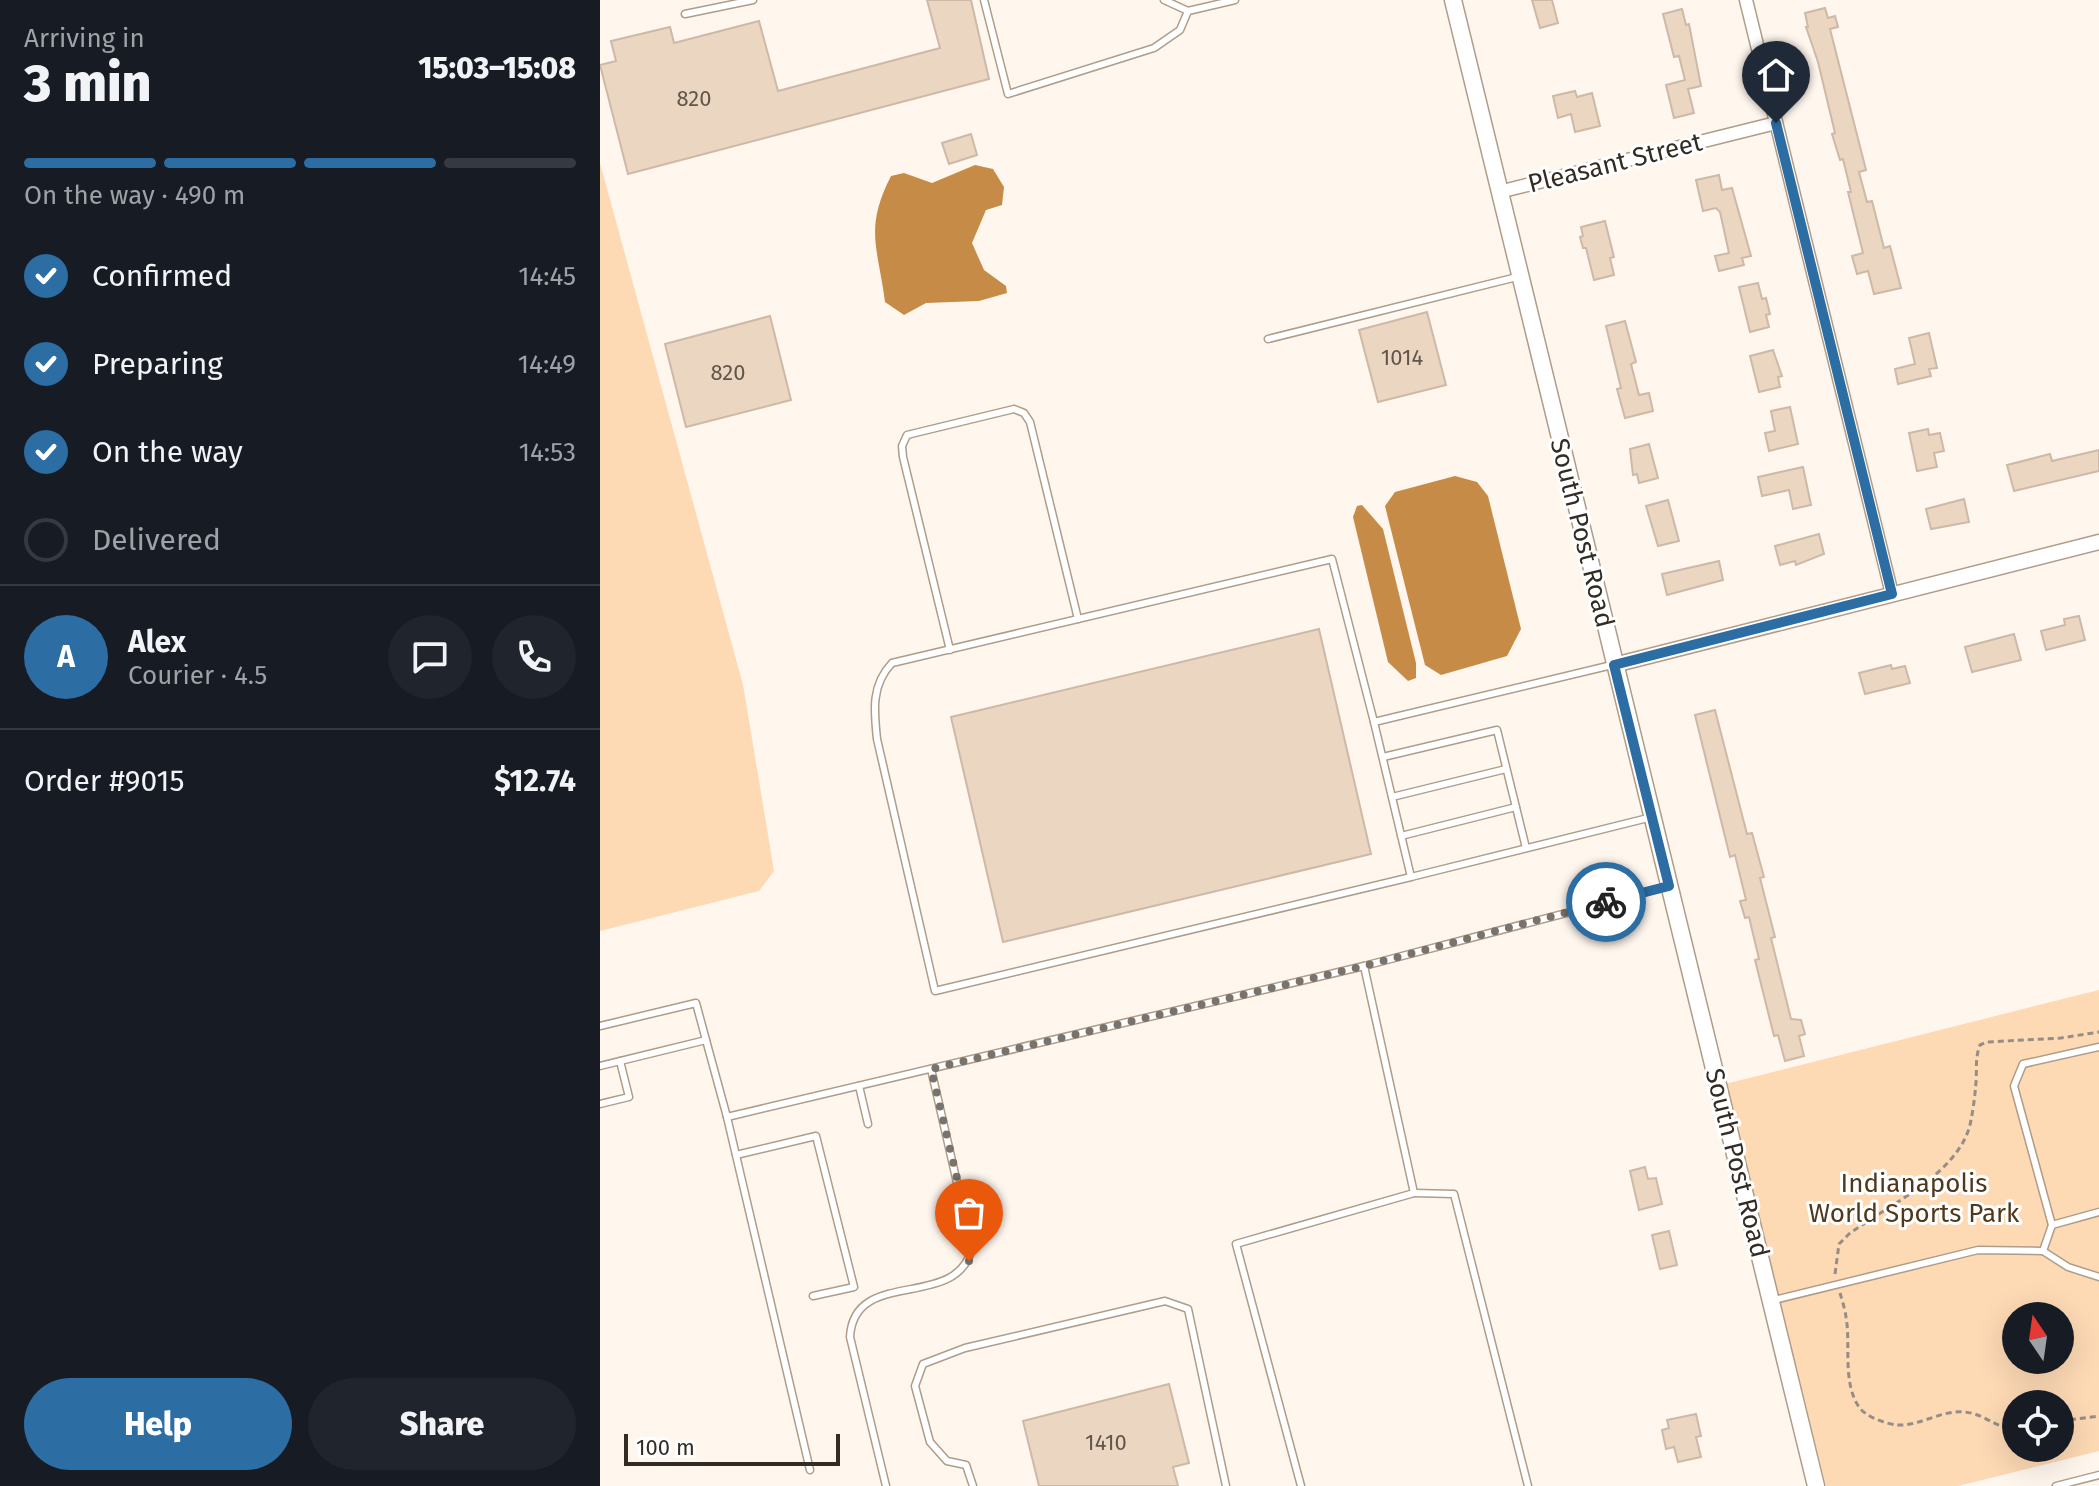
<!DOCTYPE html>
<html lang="en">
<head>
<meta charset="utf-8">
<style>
	:root { --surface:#171b24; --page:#20242c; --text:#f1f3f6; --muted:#9ea1a6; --line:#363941; --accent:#2c6da3 }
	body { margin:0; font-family:"Fira Sans",sans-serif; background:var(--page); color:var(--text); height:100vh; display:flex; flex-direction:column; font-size:30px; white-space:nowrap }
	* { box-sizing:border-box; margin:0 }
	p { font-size:26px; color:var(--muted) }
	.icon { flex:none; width:44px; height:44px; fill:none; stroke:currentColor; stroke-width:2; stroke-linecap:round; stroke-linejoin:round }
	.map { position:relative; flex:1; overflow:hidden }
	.details { display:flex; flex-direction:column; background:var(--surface); width:600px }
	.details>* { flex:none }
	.needle { width:52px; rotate:347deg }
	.controls { position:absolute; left:1402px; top:1302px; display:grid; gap:16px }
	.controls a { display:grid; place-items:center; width:72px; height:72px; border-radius:50%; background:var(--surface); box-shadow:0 8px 32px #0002; font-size:40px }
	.scale { position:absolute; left:24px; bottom:20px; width:216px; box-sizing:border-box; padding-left:8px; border:4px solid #332c24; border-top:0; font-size:22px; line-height:28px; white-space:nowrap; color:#332c24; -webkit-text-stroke:6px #fff; paint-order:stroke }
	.pin { position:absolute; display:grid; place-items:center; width:68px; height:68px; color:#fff; margin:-82px -34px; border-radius:50% 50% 50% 0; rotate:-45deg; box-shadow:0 0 8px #0007 }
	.pin .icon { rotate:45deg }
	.courier { position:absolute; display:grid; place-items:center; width:80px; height:80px; margin:-40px; border:6px solid #2c6da3; border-radius:50%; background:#fff; color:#222; box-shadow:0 2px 10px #0007 }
	.headline em { font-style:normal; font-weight:800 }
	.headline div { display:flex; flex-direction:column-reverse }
	.headline { display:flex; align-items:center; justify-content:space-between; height:136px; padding:0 24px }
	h1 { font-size:52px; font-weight:800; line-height:60px }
	.bar { display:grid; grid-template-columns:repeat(4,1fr); gap:12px 8px; align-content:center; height:96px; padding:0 24px }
	.bar i { height:10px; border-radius:6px; background:var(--line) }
	.bar .active { background:var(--accent) }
	.bar p { grid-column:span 4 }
	.line { display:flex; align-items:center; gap:20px; padding:0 24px; border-top:2px solid var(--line) }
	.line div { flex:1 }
	.round { display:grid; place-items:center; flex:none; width:84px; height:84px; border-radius:42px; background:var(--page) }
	ol { padding:0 24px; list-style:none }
	li { display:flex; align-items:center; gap:24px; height:88px }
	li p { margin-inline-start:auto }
	li .icon { padding:8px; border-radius:50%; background:var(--accent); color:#fff; stroke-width:4 }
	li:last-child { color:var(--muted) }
	li i { width:44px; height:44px; border:4px solid var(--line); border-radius:50% }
	.primary-button { display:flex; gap:16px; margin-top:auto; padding:16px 24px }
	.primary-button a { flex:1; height:92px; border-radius:48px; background:var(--accent); color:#fff; font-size:32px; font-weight:800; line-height:92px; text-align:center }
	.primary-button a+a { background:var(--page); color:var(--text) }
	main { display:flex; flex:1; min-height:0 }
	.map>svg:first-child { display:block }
</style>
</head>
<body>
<main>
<section class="details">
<div class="headline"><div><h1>3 min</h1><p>Arriving in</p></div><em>15:03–15:08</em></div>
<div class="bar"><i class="active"></i><i class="active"></i><i class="active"></i><i></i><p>On the way · 490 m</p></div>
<ol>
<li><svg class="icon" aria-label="check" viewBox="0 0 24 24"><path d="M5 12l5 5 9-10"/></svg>Confirmed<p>14:45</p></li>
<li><svg class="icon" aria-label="check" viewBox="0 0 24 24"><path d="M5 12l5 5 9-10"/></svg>Preparing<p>14:49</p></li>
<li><svg class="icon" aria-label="check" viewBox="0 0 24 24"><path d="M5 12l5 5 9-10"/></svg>On the way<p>14:53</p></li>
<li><i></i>Delivered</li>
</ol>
<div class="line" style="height:144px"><b class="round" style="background:var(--accent);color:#fff">A</b><div><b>Alex</b><p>Courier · 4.5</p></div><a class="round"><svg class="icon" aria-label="chat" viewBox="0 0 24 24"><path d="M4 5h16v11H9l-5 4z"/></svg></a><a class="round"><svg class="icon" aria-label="phone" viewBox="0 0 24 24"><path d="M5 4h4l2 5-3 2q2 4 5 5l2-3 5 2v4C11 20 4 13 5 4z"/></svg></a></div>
<div class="line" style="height:104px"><div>Order #9015</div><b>$12.74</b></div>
<div class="primary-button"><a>Help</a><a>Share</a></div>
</section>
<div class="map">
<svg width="1499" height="1486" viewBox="0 0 1499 1486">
	<rect width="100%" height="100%" fill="#fff6ee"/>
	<g fill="#fdd9b4" fill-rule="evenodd">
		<path d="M0 163 143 685 174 871 159 891 0 931Z"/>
		<path d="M1499 990V1451L1358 1486H1226L1125 1084ZM1416 1316H1460V1360H1416ZM1416 1404H1460V1448H1416Z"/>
	</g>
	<g fill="#c78b48">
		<path d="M375 165 393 169 404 187 402 205 386 210 372 243 384 270 406 286 407 293 379 301 326 303 304 315 285 302C278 247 264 229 291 176L304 173 332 183Z"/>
		<path d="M855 476 877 482 888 496 921 629 907 656 841 675 825 665 785 506 795 492Z"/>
		<path d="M762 505 783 529 816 663V678L808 681 788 662 753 517 757 506Z"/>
	</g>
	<g fill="#ebd6c2" stroke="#cdb9a5" stroke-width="2">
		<path d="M327 0H371L389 79 28 174 0 65 16 61 11 41 70 27 74 43 159 21 178 91 340 48Z"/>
		<path d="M932 0H952L958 23 940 28Z"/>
		<path d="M1225 8 1228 18 1235 16 1238 27 1230 29 1266 170 1259 172 1267 202 1272 201 1284 248 1290 246 1301 288 1274 294 1268 271 1257 274 1252 256 1263 253 1248 192H1251L1243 159 1240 160 1232 134 1235 133 1218 62 1206 27H1208L1205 13Z"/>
		<path d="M1082 9 1086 25 1089 24 1101 86 1088 89 1094 113 1074 118 1066 85 1085 80 1079 56 1074 57 1063 14Z"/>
		<path d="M975 91 977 97 992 93 1000 126 975 132 971 114 958 118 953 96Z"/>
		<path d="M371 134 377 155 349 164 342 143Z"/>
		<path d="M1119 175 1122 190 1132 188 1151 256 1142 258 1144 265 1119 271 1115 256 1129 253 1120 212 1116 208 1103 211 1096 180Z"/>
		<path d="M1005 221 1014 257 1010 258 1014 275 994 280 986 248H983L980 237 983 236 981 227Z"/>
		<path d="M1158 283 1162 299 1166 298 1170 314 1166 315 1169 327 1150 332 1139 287Z"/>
		<path d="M827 312 846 385 778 402 759 330Z"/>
		<path d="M170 316 191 400 86 427 65 344Z"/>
		<path d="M1025 321 1036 362 1031 364 1039 395 1049 393 1053 411 1025 418 1017 389 1021 388 1006 326Z"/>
		<path d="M1329 333 1337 368 1329 369 1331 376 1298 384 1295 369 1315 364 1309 338Z"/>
		<path d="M1173 350 1182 376 1178 377 1180 387 1159 392 1150 356Z"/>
		<path d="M1190 407 1198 444 1169 451 1165 433 1175 431 1171 411Z"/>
		<path d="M1328 429 1329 435 1340 433 1344 451 1334 453 1337 467 1317 471 1309 433Z"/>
		<path d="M1049 444 1058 478 1039 483 1037 474 1033 475 1030 449Z"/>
		<path d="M1499 450V471L1414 491 1407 465 1450 454 1452 461Z"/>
		<path d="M1203 467 1211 505 1193 509 1189 490 1162 496 1158 477Z"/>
		<path d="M1364 499 1369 522 1331 529 1326 509Z"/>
		<path d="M1068 500 1079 541 1058 546 1046 506Z"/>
		<path d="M1219 534 1224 554 1196 565 1195 561 1180 565 1175 546Z"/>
		<path d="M1119 561 1123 580 1067 595 1062 574Z"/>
		<path d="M1479 616 1485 640 1446 650 1441 631 1465 625 1464 619Z"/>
		<path d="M719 629 771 854 403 942 351 717Z"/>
		<path d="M1414 634 1421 660 1372 672 1365 647Z"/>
		<path d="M1291 665 1292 669 1305 666 1310 683 1265 694 1259 673Z"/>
		<path d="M1115 710 1147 834 1152 833 1164 877 1160 878 1175 937 1171 938 1191 1019 1201 1020 1205 1034 1199 1036 1204 1056 1185 1061 1178 1035 1174 1036 1155 960 1159 959 1149 917 1145 918 1140 901 1146 900 1135 855 1130 857 1095 715Z"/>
		<path d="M1045 1167 1048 1179 1056 1178 1062 1204 1039 1210 1030 1171Z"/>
		<path d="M1069 1231 1077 1265 1060 1269 1052 1235Z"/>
		<path d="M569 1384 589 1463 573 1467 578 1486H439L423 1421Z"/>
		<path d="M1096 1414 1101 1436 1096 1437 1101 1457 1078 1462 1074 1447 1066 1449 1062 1430 1069 1428 1067 1420Z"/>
	</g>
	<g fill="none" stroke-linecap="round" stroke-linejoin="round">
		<g stroke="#af9c89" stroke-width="9">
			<g id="service">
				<path d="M384 0 408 94 554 48 580 30 588 11"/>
				<path d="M564 0 588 11 635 0"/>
				<path d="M85 14 153 0"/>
				<path d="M668 339 917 277"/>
				<path d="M350 650 303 457 302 446 307 435 414 409 424 413 430 422 478 619"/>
				<path d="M1012 665 774 722 811 877 1052 817"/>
				<path d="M774 722 732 559 292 663C271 685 274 711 277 739L335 991 811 877"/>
				<path d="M783 757 897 730 926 848"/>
				<path d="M792 797 906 769"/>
				<path d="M801 836 916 807"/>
				<path d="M0 1026 96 1003 106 1040"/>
				<path d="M0 1066 106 1040 127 1117 764 966 1069 886"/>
				<path d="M259 1086 268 1124"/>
				<path d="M0 1104 29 1097 20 1061"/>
				<path d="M127 1117 210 1470"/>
				<path d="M136 1155 216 1136 254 1287 213 1296"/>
				<path d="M814 1193 854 1194 928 1486"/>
				<path d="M1452 1225 1499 1212"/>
				<path d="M1443 1251 1468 1267 1499 1277"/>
				<path d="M1174 1300 1378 1250 1443 1251 1452 1225 1414 1086 1423 1064 1499 1047"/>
				<path d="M286 1486 250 1337C254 1266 357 1312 372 1248L331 1069"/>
				<path d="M373 1486 366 1465 347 1461 330 1442 315 1386 323 1364 365 1348 565 1301 588 1309 626 1486"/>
				<path d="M701 1486 636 1244 814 1193 764 966"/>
				<path d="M1456 1486 1499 1475"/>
			</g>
		</g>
		<g stroke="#af9c89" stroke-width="15">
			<g id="minor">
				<path d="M1146 0 1292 594"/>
				<path d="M899 192 1176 123"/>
			</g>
		</g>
		<g stroke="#af9c89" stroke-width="17">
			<path id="tertiary" d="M1014 665 1499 542"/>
		</g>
		<g stroke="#af9c89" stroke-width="19">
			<path id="secondary" d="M853 0 1216 1486"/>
		</g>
		<g stroke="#968e86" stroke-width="3" stroke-dasharray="6 4" stroke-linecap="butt">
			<path d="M1235 1274 1239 1244 1249 1234C1288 1205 1357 1175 1370 1125 1373 1111 1375 1096 1376 1082 1377 1068 1375 1058 1380 1045L1387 1042 1461 1038 1499 1032"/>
			<path d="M1240 1293C1242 1300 1245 1309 1246 1317 1251 1345 1242 1382 1259 1407 1266 1417 1286 1424 1298 1425 1320 1426 1341 1410 1364 1412 1383 1413 1398 1429 1416 1430"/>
			<path d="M1460 1421 1499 1416"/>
		</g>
		<use href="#service" stroke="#fff" stroke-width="6"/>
		<use href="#minor" stroke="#fff" stroke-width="12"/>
		<use href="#tertiary" stroke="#fff" stroke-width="14"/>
		<use href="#secondary" stroke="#fff" stroke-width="16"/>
	</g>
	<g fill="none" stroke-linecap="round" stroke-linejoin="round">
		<path stroke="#7a736b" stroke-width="8" stroke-dasharray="0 14.4" d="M369 1261 372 1248 370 1233 331 1069 764 966 1006 902"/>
		<path stroke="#2c6da3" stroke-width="10" d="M1006 902 1069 886 1014 665 1292 594 1176 123"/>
	</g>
	<g text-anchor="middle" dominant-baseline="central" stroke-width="6" stroke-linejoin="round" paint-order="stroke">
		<g font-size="22" fill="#61564c">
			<text x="94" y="98">820</text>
			<text x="802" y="357">1014</text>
			<text x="128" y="372">820</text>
			<text x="506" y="1442">1410</text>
		</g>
		<g font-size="26" fill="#332c24" stroke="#fff">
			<text transform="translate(1015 163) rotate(-14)">Pleasant Street</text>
			<text transform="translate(982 533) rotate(76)">South Post Road</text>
			<text transform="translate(1137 1163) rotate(76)">South Post Road</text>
		</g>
		<g font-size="26" fill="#52381b" stroke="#fff">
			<text x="1314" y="1183">Indianapolis<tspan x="1314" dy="30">World Sports Park</tspan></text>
		</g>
	</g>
</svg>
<div class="controls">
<a><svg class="needle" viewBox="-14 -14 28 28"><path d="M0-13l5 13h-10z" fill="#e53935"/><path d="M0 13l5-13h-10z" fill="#9ea1a6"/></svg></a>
<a><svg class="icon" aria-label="locate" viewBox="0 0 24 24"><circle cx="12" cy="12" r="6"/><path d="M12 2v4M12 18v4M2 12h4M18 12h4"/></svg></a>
</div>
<div class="scale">100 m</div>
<div class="pin" style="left:369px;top:1261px;background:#ea580c"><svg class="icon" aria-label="bag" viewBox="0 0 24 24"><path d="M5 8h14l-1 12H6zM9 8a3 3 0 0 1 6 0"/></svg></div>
<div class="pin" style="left:1176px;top:123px;background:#1f2937"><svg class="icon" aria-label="home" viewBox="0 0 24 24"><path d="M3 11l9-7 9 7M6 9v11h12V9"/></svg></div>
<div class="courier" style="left:1006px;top:902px"><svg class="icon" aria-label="bike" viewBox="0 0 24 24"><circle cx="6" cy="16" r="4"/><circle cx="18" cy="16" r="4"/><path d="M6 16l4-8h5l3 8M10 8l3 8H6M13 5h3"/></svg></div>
</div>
</main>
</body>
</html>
